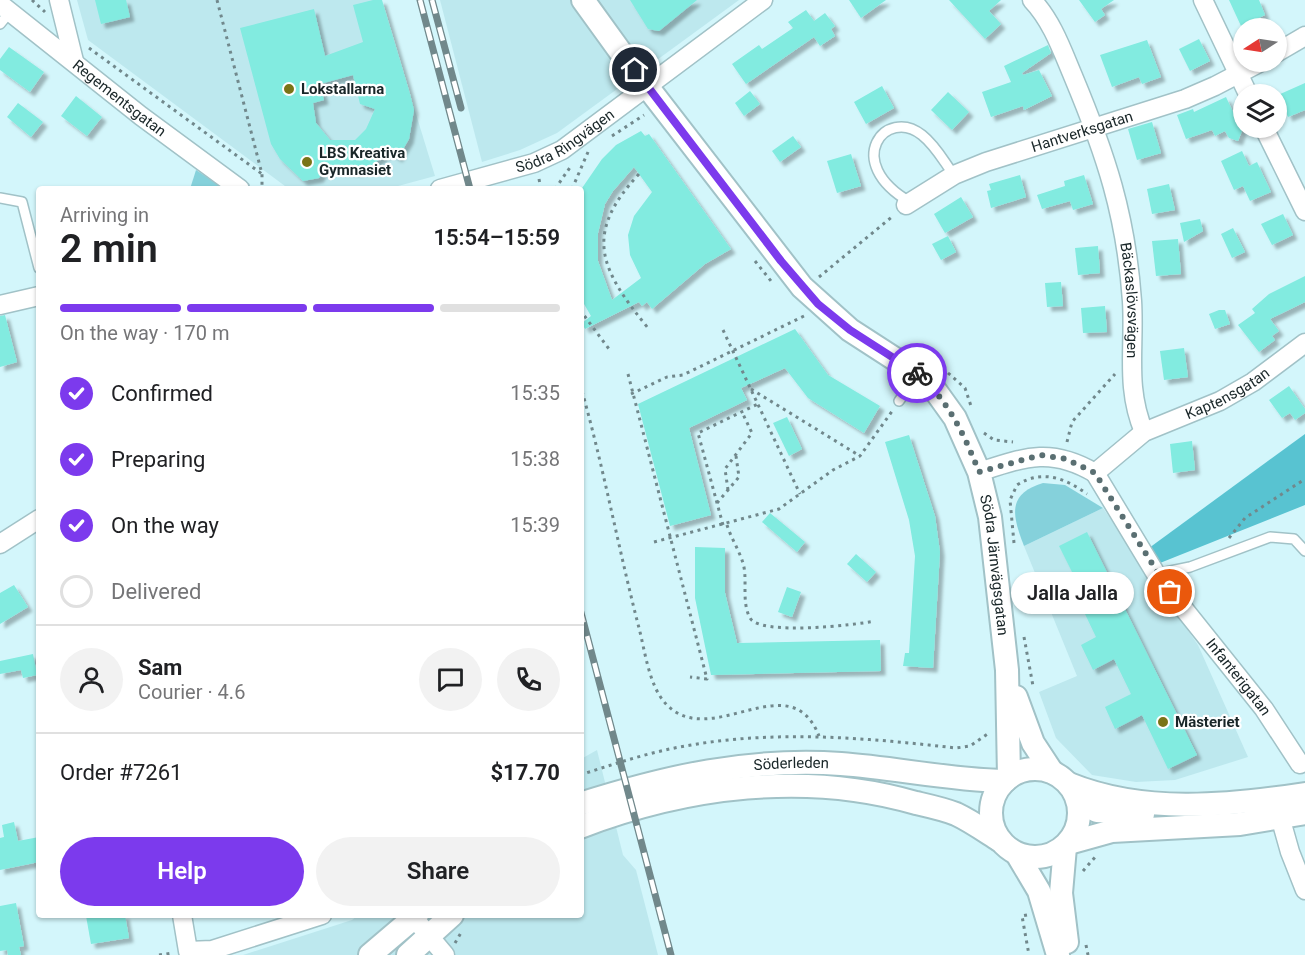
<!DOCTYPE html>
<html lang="en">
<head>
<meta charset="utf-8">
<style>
	:root { --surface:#fff; --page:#f2f2f2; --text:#202124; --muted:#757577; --line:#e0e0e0; --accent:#7c3aed }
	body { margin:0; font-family:Roboto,sans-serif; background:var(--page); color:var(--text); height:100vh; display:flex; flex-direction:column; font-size:22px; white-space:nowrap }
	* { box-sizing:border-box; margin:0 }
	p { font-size:20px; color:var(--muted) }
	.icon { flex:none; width:33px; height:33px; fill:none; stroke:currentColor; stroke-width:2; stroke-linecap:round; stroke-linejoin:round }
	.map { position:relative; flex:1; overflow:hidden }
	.details { position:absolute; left:36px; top:186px; width:548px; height:732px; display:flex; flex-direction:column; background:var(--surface); border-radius:6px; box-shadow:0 2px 4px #0004 }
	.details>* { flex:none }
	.needle { width:39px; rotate:258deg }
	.fabs { position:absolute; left:1233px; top:18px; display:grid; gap:12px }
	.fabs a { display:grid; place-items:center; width:54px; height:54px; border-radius:50%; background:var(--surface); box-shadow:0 2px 4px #0004; font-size:30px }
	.pin { position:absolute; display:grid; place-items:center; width:51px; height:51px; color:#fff; margin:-26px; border:3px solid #fff; border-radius:50%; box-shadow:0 2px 6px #0007 }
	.courier { position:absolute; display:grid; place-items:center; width:60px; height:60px; margin:-30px; border:4px solid #7c3aed; border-radius:50%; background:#fff; color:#222; box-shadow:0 2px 8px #0007 }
	.bubble { position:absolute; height:42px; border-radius:21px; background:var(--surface); box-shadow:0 2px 4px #0004; font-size:20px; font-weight:600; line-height:42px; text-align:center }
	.head em { font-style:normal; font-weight:600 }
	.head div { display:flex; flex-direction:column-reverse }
	.head { display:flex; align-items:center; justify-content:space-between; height:102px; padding:0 24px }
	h1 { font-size:39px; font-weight:600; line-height:45px }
	.bar { display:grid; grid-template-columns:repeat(4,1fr); gap:9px 6px; align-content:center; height:72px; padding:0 24px }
	.bar i { height:8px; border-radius:4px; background:var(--line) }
	.bar .on { background:var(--accent) }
	.bar p { grid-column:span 4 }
	.line { display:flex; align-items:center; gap:15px; padding:0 24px; border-top:2px solid var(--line) }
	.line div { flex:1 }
	.round { display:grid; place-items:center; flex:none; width:63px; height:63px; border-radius:32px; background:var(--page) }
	ol { padding:0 24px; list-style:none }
	li { display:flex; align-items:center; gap:18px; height:66px }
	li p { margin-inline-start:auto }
	li .icon { padding:6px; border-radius:50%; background:var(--accent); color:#fff; stroke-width:4 }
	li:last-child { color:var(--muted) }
	li i { width:33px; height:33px; border:3px solid var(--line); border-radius:50% }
	.action { display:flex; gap:12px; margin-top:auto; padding:12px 24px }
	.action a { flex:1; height:69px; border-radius:36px; background:var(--accent); color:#fff; font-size:24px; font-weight:600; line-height:69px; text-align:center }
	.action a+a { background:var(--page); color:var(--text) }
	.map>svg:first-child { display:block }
</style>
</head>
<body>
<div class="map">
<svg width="1305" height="955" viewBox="0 0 1305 955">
	<defs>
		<filter id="shadow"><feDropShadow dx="4.5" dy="4.5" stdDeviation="1.5" flood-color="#0004"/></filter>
	</defs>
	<rect width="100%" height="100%" fill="#d3f6fb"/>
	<g fill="#bde8ee">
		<path d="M77 0H381L435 176 387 189H289L88 40Z"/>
		<path d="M440 0H739L557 133 520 150 482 162Z"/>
		<path d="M1103 508 1198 645 1248 757 1175 780 1136 782 1092 775 1056 738 1039 692 1077 676 1024 546Z"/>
		<path d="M597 750 623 855 636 870 658 955H243L352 920 358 915H580L581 759Z"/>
	</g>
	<g fill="#85d1db">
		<path d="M196 170 225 189H190Z"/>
		<path d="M1043 483 1065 485 1103 508 1024 546C1012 515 1007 494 1043 483Z"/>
	</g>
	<path fill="#58c3d1" d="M1305 434V505L1155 565 1149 548Z"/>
	<g fill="#82ebe0" fill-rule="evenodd" filter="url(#shadow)">
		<path d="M95 0H126L130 17 101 24Z"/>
		<path d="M373 0H382L410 94 414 110 409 139 398 158 389 152 368 168 357 172 324 169 319 178 303 181 280 159 271 144 240 28 314 9 325 56 363 42 353 5ZM353 75 360 104 375 109 366 129 355 140H330L316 123 313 103 324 100 320 84Z"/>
		<path d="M630 0H697L659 31 648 29Z"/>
		<path d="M849 0H886L861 18Z"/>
		<path d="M949 0H1001L989 11 1001 24 985 39Z"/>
		<path d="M1079 0H1114L1101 9 1105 15 1095 22Z"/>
		<path d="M1229 0H1259L1265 15 1241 26Z"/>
		<path d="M806 10 814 21 825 13 835 26 831 29 835 36 820 46 814 37 746 84 732 64 759 45 762 49 793 28 788 22Z"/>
		<path d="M1199 39 1210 61 1190 71 1179 49Z"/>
		<path d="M1147 40 1161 77 1142 84 1139 77 1112 87 1100 55Z"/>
		<path d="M1048 45 1051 53 1022 73 1023 75 1039 70 1052 96 1024 110 1023 106 991 117 982 92 1011 82 1004 66Z"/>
		<path d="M9 47 44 72 30 92 0 70V59Z"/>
		<path d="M1305 83V110L1288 117 1278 95Z"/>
		<path d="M882 86 894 108 866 124 854 102Z"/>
		<path d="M750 91 760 104 744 116 735 103Z"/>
		<path d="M948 92 969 112 952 130 931 110Z"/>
		<path d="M76 96 102 117 87 136 61 116Z"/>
		<path d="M1226 97 1242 131 1238 141 1229 138 1225 131 1215 136 1212 130 1186 139 1177 115 1193 109 1194 112Z"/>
		<path d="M18 103 43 122 31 137 7 117Z"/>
		<path d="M1152 122 1161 153 1137 160 1128 129Z"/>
		<path d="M641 131 645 136 649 134 731 249 705 264 652 309 647 302 642 306 639 302 585 329 582 323 591 316 580 297V191L602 159 616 145ZM634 167 652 192 634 216 628 235 630 255 641 278 612 300 598 261V233L605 204 613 191Z"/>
		<path d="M793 136 801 147 780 162 772 151Z"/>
		<path d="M1242 151 1249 166 1257 162 1271 192 1250 201 1243 186 1234 190 1221 161Z"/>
		<path d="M851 154 861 186 837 193 827 161Z"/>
		<path d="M1020 175 1026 197 991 208 987 191 991 190 989 184Z"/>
		<path d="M1084 175 1093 204 1073 210 1070 201 1042 209 1037 195 1065 186 1064 181Z"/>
		<path d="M1169 184 1175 210 1152 214 1147 189Z"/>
		<path d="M961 197 973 217 945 233 934 214Z"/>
		<path d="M1283 214 1293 235 1272 245 1261 224Z"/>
		<path d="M1200 219 1203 231 1184 242 1180 223Z"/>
		<path d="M1233 228 1245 252 1232 258 1221 234Z"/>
		<path d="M948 236 956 252 941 260 932 244Z"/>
		<path d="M1178 239 1181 274 1156 276 1152 241Z"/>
		<path d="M1098 246 1100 273 1078 275 1075 248Z"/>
		<path d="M1305 276V302L1270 319 1279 331 1272 336 1275 340 1259 352 1238 325 1255 313 1252 309 1269 294Z"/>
		<path d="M1061 282 1063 306 1047 307 1045 283Z"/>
		<path d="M1105 306 1107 332 1083 333 1081 308Z"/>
		<path d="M1219 310H1225L1230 324 1215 329 1209 314Z"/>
		<path d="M5 315 17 362 0 367V316Z"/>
		<path d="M795 329 828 375 880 406 864 433 808 398 785 368 741 388 747 400 689 428 711 515 670 526 638 404Z"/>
		<path d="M1184 348 1188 377 1164 380 1160 351Z"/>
		<path d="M1289 386 1305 409V413L1295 420 1290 413 1282 418 1269 400Z"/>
		<path d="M787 417 802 449 789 456 773 423Z"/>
		<path d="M909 435 935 516 940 552 933 668 903 666 905 653H909L915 556 909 520 885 442Z"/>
		<path d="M1192 441 1195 470 1173 473 1170 444Z"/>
		<path d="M770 513 805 542 797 552 762 522Z"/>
		<path d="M1087 532 1197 755 1168 769 1142 715 1115 729 1105 707 1131 694 1114 659 1093 670 1081 645 1096 637 1085 614 1088 612 1070 576 1073 574 1059 546Z"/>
		<path d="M695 547 725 548V593L737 643 880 640 881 671 711 675 695 598Z"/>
		<path d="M856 554 876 572 867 582 847 564Z"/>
		<path d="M14 585 28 607 0 624V593Z"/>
		<path d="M787 587 801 592 792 617 778 612Z"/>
		<path d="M33 654 37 675 23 678 21 670 0 674V661Z"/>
		<path d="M14 822 18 841 39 837V862L0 870V838L4 837 2 825Z"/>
		<path d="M16 903 24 946 19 947 21 955H8L7 950 0 951V906Z"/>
		<path d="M94 915H125L129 938 91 944 86 916Z"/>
	</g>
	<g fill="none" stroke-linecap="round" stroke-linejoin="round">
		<g stroke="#a1c2c7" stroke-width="12">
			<g id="service">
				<path d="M0 24 10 12"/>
				<path d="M0 198 22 202 39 268"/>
				<path d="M910 202C841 162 886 106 922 135 936 146 944 162 954 175"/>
				<path d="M899 401 918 374"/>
				<path d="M1156 574 1190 567 1270 537 1294 539 1305 551"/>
			</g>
		</g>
		<g stroke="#a1c2c7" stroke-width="21">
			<g id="minor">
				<path d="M59 0 74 61"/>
				<path id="s1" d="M1032 0C1052 21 1062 50 1073 76 1106 155 1126 215 1132 301 1135 348 1125 387 1144 432"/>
				<path d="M1203 0 1248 94"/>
				<path id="s2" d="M0 4 141 116 240 189"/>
				<path d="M1276 53 1305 36"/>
				<path d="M1264 128 1305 211"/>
				<path id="s3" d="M440 189 534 163 562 150 763 0"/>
				<path id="s4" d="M906 205 954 175 986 162 1185 99 1215 86 1261 62"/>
				<path d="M0 305 39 296"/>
				<path d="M979 472C1025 457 1051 447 1095 473"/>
				<path id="s5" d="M1095 473 1156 574 1264 709 1300 764"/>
				<path id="s6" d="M1095 473 1144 432 1220 401 1253 382 1305 343"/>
				<path d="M0 544 39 519"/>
				<path d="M1277 806 1290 852 1305 890"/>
				<path d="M182 915 188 951 212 950 322 915"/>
				<path d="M414 918 445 955"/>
			</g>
		</g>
		<g stroke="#a1c2c7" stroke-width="26">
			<g id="tertiary">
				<path id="s7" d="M583 0 622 54 802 287 850 330 918 374 932 386 955 418 979 472 990 517 1007 670 1009 777"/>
				<path d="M1016 697 1033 743 1052 772"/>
				<circle cx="1035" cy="813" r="44"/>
				<path d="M1069 784C1143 814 1227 806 1305 794"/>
				<path d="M1078 801 1097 811 1143 814"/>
				<path id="s8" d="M580 804C668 776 748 758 841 764 896 768 949 780 1005 781"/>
				<path d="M580 827C687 786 806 771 916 803 929 806 943 809 956 814 971 821 985 831 999 840"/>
				<path d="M1069 843 1112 831 1240 824 1305 813"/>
				<path d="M1065 847 1061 893 1067 942"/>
				<path d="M1017 854 1039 891 1058 955"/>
				<path d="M370 955 417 915"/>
				<path d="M408 955 452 915"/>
			</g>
		</g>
		<g stroke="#71888c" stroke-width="3" stroke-dasharray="3 4.5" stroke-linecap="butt">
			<path d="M32 0 45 12"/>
			<path d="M217 0 262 174V189"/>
			<path d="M89 48 262 174"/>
			<path d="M612 136 644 115"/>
			<path d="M639 174C582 235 601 270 648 328"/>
			<path d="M539 179 541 189"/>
			<path d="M555 189 571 166"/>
			<path d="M572 189 588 152"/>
			<path d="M755 261 771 281"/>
			<path d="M819 277 893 216"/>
			<path d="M580 310 609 349"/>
			<path d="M723 330 800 494"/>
			<path d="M948 373 965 388 971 406"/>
			<path d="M628 374 707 679 690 677"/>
			<path d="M580 384C603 464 618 547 639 628 645 651 649 686 666 704 711 752 790 662 819 736"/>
			<path d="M751 389 860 456"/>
			<path d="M631 394 667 377 683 375 804 316"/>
			<path d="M984 433 994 440 1013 442"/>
			<path d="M1067 442 1072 422 1115 374"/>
			<path d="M728 490 725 469 752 433 742 412"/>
			<path d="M717 503 739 477 736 456"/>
			<path d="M723 525 698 433 758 404"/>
			<path d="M727 525C731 538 739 550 743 563 748 580 741 601 750 618 760 636 855 625 875 621"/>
			<path d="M1229 538 1245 518 1305 479"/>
			<path d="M654 542 779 509 833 470 860 456 893 410"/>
			<path d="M1014 543 1010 500 1017 485C1042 469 1065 478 1087 494"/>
			<path d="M1024 637 1033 686"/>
			<path d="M580 775C617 763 653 751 691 745 779 730 868 738 956 748L970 746 989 733"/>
			<path d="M1083 871 1096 856"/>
			<path d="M1027 915 1022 916 1029 955"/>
			<path d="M455 943 462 931"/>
			<path d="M1086 945 1088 955"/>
			<path d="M159 955 172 953"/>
		</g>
		<use href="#service" stroke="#fff" stroke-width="9"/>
		<use href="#minor" stroke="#fff" stroke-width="18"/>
		<use href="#tertiary" stroke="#fff" stroke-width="22"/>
		<g stroke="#71888b" stroke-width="7">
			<g id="rail">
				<path d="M420 0 470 189"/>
				<path d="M432 0 461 108"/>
				<path d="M580 609 671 955"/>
			</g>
		</g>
		<use href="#rail" stroke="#fff" stroke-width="4.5" stroke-dasharray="14" stroke-linecap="butt"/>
	</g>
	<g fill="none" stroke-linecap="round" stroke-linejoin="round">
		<path stroke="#5a6f72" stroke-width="6" stroke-dasharray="0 10.8" d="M917 373C948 400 964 434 979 472L1041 455 1066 459 1095 473 1170 592"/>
		<path stroke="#7c3aed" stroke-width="8" d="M635 70 781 261 818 304 850 330 917 373"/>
	</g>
	<g fill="#7a7417" stroke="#fff" stroke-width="2">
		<circle cx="289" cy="89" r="6"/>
		<circle cx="307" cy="162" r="6"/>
		<circle cx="1163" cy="722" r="6"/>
	</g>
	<g text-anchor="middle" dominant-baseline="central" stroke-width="4.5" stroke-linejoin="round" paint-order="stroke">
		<g font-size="15" font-weight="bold" fill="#192628" stroke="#fff" text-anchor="start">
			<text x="301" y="89">Lokstallarna</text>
			<text x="319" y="153">LBS Kreativa<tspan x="319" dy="17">Gymnasiet</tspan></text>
			<text x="1175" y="722">Mästeriet</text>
		</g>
		<g font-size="15" fill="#192628" stroke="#fff">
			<text stroke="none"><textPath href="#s2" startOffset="152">Regementsgatan</textPath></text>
			<text stroke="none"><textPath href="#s4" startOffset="192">Hantverksgatan</textPath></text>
			<text stroke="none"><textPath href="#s3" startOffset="135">Södra Ringvägen</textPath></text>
			<text stroke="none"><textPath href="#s1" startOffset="320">Bäckaslövsvägen</textPath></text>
			<text stroke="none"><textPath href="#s6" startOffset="156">Kaptensgatan</textPath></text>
			<text stroke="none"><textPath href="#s7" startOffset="718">Södra Järnvägsgatan</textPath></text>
			<text stroke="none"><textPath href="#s5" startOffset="250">Infanterigatan</textPath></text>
			<text stroke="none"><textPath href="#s8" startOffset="216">Söderleden</textPath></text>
		</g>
	</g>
</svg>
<div class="fabs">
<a><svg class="needle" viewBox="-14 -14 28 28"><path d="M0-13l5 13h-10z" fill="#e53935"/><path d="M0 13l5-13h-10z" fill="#757577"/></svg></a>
<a><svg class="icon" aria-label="layers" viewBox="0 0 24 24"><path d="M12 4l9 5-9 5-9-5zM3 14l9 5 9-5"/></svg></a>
</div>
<div class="pin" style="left:1170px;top:592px;background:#ea580c"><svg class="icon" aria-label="bag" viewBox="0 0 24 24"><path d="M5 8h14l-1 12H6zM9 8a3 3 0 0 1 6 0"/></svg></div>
<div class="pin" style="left:635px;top:70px;background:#1f2937"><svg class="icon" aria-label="home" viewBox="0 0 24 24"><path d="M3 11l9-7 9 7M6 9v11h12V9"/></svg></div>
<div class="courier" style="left:917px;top:373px"><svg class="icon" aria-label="bike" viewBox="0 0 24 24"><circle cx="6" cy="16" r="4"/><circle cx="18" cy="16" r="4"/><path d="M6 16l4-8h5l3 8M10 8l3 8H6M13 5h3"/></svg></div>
<div class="bubble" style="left:1011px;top:572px;width:123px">Jalla Jalla</div>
<section class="details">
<div class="head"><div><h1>2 min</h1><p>Arriving in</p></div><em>15:54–15:59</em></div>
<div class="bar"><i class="on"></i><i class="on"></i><i class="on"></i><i></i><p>On the way · 170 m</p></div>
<ol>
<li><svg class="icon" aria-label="check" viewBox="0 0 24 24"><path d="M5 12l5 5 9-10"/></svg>Confirmed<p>15:35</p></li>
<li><svg class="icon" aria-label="check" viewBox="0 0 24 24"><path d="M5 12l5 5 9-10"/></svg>Preparing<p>15:38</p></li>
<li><svg class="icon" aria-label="check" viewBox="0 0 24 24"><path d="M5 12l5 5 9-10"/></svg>On the way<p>15:39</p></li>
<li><i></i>Delivered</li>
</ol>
<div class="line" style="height:108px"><a class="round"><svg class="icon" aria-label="person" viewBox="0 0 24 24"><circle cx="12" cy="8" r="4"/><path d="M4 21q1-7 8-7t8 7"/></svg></a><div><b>Sam</b><p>Courier · 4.6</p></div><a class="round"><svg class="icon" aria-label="chat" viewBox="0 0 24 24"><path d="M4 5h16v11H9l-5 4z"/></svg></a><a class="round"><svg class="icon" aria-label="phone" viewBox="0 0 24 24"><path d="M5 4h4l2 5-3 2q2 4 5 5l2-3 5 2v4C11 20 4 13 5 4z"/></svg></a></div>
<div class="line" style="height:78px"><div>Order #7261</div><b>$17.70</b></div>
<div class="action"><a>Help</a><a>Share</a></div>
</section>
</div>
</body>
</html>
